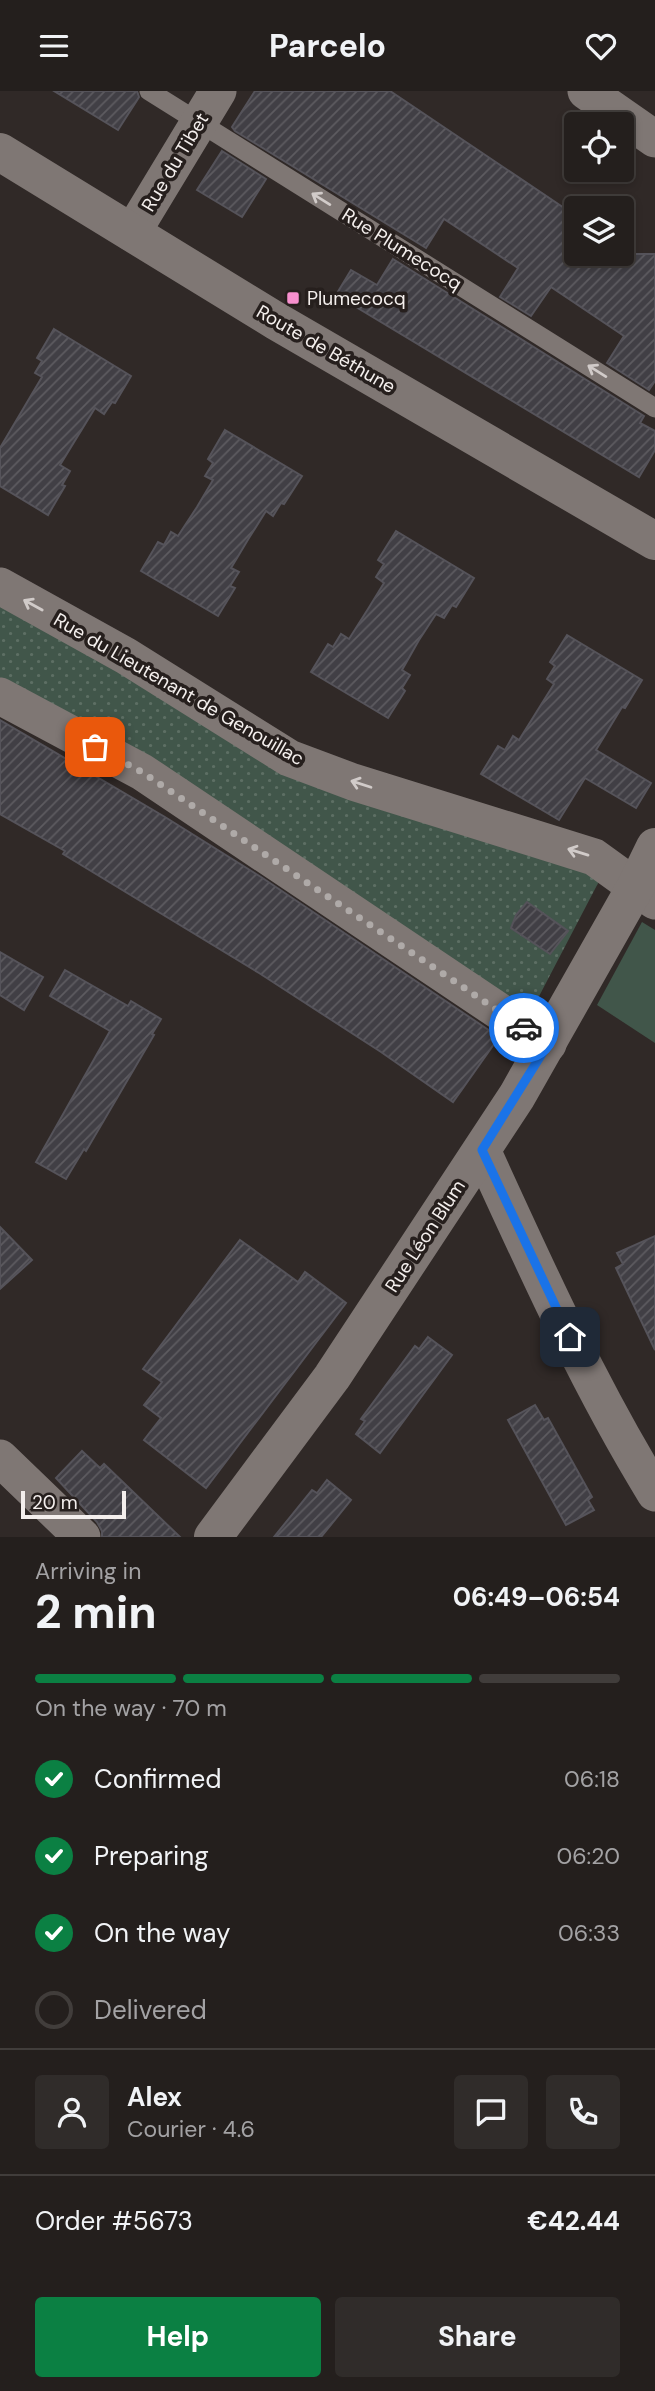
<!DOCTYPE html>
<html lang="en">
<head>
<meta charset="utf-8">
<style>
	:root { --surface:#241f1d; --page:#302c2a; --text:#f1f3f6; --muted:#a3a2a4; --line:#413d3b; --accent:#0b8043 }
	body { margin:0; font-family:"DM Sans",sans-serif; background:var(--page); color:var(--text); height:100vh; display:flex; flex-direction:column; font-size:26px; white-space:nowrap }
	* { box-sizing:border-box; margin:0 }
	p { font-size:23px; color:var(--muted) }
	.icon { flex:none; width:38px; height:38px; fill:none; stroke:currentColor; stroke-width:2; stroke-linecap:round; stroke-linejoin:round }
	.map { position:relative; height:1446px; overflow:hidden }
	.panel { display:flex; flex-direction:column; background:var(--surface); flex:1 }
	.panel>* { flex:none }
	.fabs { position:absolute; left:564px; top:21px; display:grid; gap:14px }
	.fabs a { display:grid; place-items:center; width:70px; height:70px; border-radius:7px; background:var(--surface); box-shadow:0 4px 10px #0003,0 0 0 2px var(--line); font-size:35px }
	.scale { position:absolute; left:21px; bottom:18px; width:105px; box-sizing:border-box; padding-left:7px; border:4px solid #f4efed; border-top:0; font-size:19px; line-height:24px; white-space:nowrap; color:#f4efed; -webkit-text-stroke:5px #261f1d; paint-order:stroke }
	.pin { position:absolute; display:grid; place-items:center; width:60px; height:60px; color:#fff; margin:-30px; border-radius:14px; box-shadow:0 4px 10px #0006 }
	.courier { position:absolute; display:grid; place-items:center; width:70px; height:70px; margin:-35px; border:5px solid #1a73e8; border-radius:50%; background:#fff; color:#222; box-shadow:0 2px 9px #0007 }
	.summary em { font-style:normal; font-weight:700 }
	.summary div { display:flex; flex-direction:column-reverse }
	.summary { display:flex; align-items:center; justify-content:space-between; height:119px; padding:0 35px }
	h1 { font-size:46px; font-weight:700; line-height:52px }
	.bar { display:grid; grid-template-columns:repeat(4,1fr); gap:10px 7px; align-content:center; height:84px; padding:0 35px }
	.bar i { height:9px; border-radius:5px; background:var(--line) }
	.bar .on { background:var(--accent) }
	.bar p { grid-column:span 4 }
	.line { display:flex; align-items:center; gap:18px; padding:0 35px; border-top:2px solid var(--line) }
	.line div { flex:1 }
	.round { display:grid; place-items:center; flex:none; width:74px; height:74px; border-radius:7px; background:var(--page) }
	ol { padding:0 35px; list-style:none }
	li { display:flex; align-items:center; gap:21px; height:77px }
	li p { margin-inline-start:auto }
	li .icon { padding:7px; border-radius:50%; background:var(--accent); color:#fff; stroke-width:4 }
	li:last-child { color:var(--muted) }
	li i { width:38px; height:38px; border:4px solid var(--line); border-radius:50% }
	.cta { display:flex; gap:14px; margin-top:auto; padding:14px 35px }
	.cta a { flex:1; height:80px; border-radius:7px; background:var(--accent); color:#fff; font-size:28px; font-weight:700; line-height:80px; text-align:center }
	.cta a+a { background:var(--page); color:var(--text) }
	header { display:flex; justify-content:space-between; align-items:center; height:91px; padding:0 35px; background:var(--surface); font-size:32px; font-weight:700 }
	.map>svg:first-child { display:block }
</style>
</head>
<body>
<header><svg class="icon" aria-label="menu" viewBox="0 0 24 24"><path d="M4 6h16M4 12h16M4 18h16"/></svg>Parcelo<svg class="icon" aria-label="heart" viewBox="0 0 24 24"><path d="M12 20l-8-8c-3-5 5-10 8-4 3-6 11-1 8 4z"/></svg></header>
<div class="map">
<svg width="655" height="1446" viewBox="0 0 655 1446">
	<defs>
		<pattern id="grass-dots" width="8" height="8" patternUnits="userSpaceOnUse" patternTransform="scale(1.75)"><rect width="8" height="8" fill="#41564a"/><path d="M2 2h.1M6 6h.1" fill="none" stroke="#5d6f64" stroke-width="1.8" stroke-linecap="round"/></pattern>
		<pattern id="building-hatch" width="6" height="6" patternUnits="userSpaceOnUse" patternTransform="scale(1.75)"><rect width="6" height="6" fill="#413f45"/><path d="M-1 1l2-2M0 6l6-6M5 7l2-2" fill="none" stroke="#5d5b60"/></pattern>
	</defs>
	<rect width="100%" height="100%" fill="#302927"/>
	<path fill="url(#grass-dots)" d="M0 495 289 667 607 775 523 936 0 605Z"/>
	<path fill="#41564a" d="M642 831 655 839V952L597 914Z"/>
	<g fill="url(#building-hatch)" stroke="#55535a" stroke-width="2">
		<path d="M54 0H137L139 6 118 39Z"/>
		<path d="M255 0H390L576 125V163H655V290L649 299 607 272 624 245 551 196 531 225 500 206 518 177 444 128 426 157 235 40 232 36Z"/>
		<path d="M222 60 266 88 242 126 197 99Z"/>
		<path d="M393 168 644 325 640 332 655 340V359L639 386 336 204 351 179 377 194Z"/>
		<path d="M54 238 131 285 115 312 112 311 104 323 95 317 60 374 70 380 62 394 65 395 48 424 0 395V357L42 286 35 282 42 270 37 267Z"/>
		<path d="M225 339 302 385 284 413 281 412 273 425 266 420 249 447 231 477 239 481 230 495 235 497 218 525 141 480 158 451 164 454 171 441 178 445 197 416 213 389 205 385 213 372 208 368Z"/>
		<path d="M396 440 474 487 456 516 452 514 444 527 436 523 419 549 402 579 410 584 402 597 405 600 388 627 311 581 328 553 333 556 341 543 349 548 368 518 384 492 376 486 384 473 378 469Z"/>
		<path d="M567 544 642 589 625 617 622 616 596 659 651 692 636 717 585 687 559 729 481 683 498 655 505 659 513 645 519 649 554 593 547 588 555 575 550 571Z"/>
		<path d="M0 629 165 726 261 786 499 946 453 1011 381 961 259 882 63 763 65 760 0 723Z"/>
		<path d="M527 811 568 840 550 863 511 837 516 824Z"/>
		<path d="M0 861 43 886 24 919 0 904Z"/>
		<path d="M65 879 128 915 131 910 161 928 152 943 154 944 86 1060 84 1058 66 1088 36 1071 110 940 50 905Z"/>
		<path d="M0 1136 32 1169 0 1198Z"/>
		<path d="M655 1145V1259L616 1177 623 1173 617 1162Z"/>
		<path d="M240 1149 298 1191 305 1181 346 1212 206 1397 144 1349 161 1327 144 1314 162 1291 143 1278Z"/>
		<path d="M428 1246 452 1264 380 1362 356 1343 365 1330 361 1328 415 1255 419 1258Z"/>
		<path d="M535 1314 544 1329 548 1327 592 1406 588 1409 594 1419 566 1434 508 1329Z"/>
		<path d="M82 1360 100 1377 104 1373 180 1446H102V1440L97 1431 56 1387Z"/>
		<path d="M327 1389 351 1409 321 1446H274L312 1399 317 1402Z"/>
	</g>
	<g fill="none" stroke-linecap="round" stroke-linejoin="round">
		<path stroke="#7f7774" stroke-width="19" d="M149 0 655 317"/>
		<g stroke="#7f7774" stroke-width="37">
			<path d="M586 0 655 48"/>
			<path d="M132 142 218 0"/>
			<path d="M0 495 126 565 289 667 353 691 594 766 655 810"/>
			<path d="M0 605 142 681 548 953"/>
			<path d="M482 1059C535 1175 588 1293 655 1402"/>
			<path d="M0 1367 82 1446"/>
		</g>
		<path stroke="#7f7774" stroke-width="38" d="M213 1446 332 1286 517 1005 636 795 655 756"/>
		<path stroke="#7f7774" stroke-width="38" d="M0 61 276 230 655 450"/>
	</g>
	<defs><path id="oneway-shaft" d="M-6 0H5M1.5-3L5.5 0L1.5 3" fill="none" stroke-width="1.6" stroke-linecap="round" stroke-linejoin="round" transform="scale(1.75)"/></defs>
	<g stroke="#d1cbc9">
		<use href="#oneway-shaft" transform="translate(321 108) rotate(-148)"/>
		<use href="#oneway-shaft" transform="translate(597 280) rotate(-148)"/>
		<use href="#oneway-shaft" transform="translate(33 514) rotate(-151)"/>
		<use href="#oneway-shaft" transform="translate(361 693) rotate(-162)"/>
		<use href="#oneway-shaft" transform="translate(578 761) rotate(-163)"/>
	</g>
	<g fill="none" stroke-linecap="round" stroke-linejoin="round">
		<path stroke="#afaaa8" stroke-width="7" stroke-dasharray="0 12.6" d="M95 656 142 681 524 937"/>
		<path stroke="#1a73e8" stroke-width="9" d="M524 937 548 953 482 1059 570 1246"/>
	</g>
	<rect fill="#f790ce" stroke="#261f1d" stroke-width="2.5" x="286" y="200" width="14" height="14" rx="3.5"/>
	<g text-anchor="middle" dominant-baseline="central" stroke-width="7" stroke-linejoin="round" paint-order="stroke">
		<g font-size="19" fill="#f4efed" stroke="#261f1d">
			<text transform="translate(175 71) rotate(-59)">Rue du Tibet</text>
			<text transform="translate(402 158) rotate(32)">Rue Plumecocq</text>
			<text transform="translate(326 258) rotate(30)">Route de Béthune</text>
			<text transform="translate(179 598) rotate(30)">Rue du Lieutenant de Genouillac</text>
			<text transform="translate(425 1145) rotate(-57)">Rue Léon Blum</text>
		</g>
		<g font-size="19" fill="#f4efed" stroke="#261f1d" text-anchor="start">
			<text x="307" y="207">Plumecocq</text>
		</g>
	</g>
</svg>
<div class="fabs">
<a><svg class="icon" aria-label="locate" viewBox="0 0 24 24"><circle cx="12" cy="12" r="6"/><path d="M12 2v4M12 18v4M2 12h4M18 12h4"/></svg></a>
<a><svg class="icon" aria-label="layers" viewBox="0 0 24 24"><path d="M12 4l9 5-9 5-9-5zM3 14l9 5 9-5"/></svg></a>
</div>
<div class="scale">20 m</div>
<div class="pin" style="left:95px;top:656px;background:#ea580c"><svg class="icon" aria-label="bag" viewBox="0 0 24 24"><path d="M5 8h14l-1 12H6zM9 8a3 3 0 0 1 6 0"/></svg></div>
<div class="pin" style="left:570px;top:1246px;background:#1f2937"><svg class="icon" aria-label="home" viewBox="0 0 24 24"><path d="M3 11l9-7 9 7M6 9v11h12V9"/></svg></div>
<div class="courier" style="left:524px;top:937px"><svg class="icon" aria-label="car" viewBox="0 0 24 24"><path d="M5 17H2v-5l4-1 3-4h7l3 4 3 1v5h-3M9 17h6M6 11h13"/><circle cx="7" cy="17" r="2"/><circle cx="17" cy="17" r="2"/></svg></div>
</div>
<section class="panel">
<div class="summary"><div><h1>2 min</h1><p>Arriving in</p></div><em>06:49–06:54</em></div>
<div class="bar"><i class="on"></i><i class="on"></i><i class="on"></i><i></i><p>On the way · 70 m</p></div>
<ol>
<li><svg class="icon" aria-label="check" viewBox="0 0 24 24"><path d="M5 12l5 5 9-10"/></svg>Confirmed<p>06:18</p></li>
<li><svg class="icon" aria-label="check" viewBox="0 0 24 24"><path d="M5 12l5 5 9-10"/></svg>Preparing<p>06:20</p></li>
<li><svg class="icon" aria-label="check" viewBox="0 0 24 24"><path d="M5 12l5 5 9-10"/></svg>On the way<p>06:33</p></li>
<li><i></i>Delivered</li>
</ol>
<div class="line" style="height:126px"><a class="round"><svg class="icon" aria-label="person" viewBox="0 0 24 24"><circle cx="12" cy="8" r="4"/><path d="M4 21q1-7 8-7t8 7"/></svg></a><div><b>Alex</b><p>Courier · 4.6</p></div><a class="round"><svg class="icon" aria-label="chat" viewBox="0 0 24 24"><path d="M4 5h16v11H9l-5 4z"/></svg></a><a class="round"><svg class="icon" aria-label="phone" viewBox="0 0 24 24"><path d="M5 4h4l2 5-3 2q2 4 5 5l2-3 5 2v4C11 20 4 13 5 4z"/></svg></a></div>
<div class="line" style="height:91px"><div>Order #5673</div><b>€42.44</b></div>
<div class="cta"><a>Help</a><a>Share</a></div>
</section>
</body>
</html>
